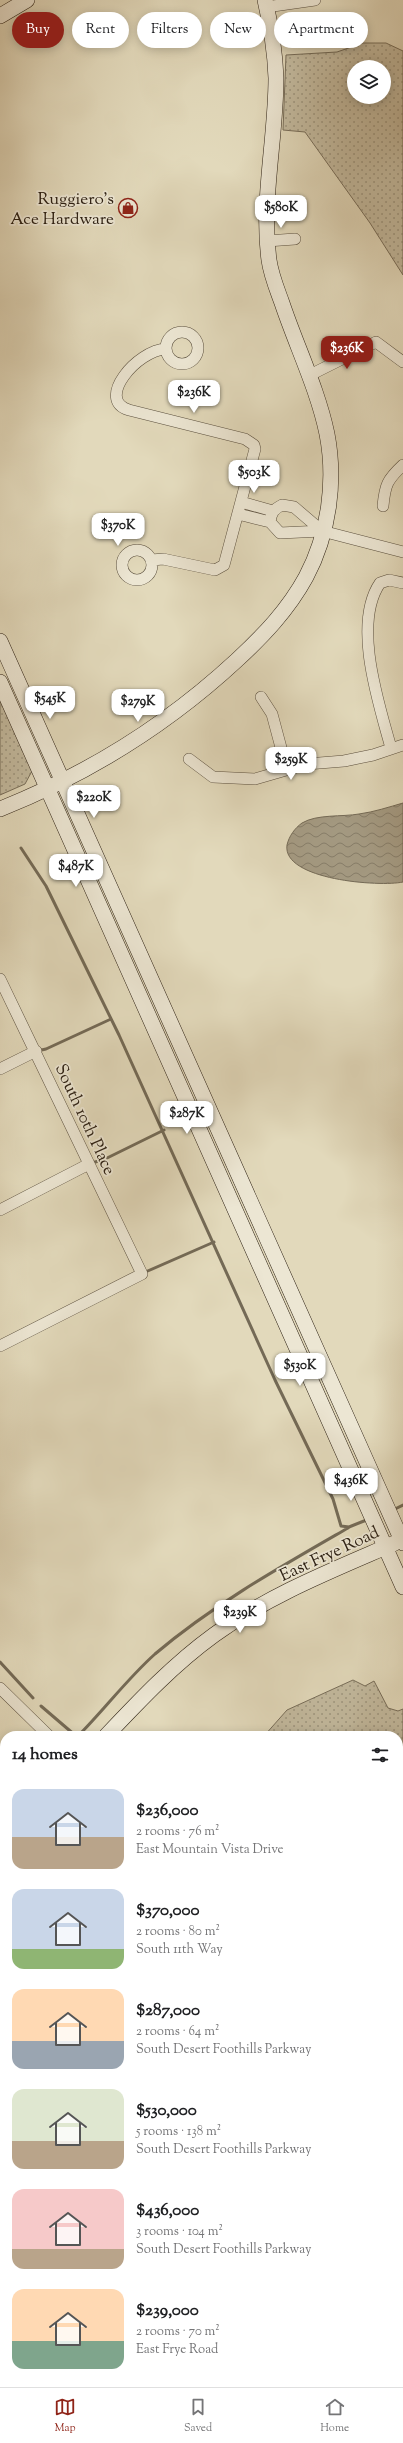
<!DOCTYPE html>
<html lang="en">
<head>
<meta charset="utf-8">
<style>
	:root { --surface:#fff; --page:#f6f6f6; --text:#202124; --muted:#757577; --line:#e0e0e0; --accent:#8f2418 }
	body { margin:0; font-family:"Sorts Mill Goudy",serif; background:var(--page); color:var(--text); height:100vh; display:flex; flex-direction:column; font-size:15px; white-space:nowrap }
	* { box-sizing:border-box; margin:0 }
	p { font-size:13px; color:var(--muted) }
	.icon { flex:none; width:22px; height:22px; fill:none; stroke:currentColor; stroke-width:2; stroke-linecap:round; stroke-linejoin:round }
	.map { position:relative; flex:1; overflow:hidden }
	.details { position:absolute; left:0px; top:1731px; width:403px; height:656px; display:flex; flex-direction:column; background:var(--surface); border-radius:16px 16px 0 0; box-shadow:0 2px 10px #0003 }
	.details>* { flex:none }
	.banner { position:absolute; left:12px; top:12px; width:379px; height:36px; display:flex; gap:8px }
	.tools { position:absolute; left:347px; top:60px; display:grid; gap:8px }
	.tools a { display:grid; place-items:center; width:44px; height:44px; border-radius:50%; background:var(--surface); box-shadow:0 2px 10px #0003; font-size:20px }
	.price { position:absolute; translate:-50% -34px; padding:0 9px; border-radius:8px; background:#fff; color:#222; font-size:13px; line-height:26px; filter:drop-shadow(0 1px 2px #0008) }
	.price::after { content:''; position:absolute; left:50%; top:24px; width:12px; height:9px; margin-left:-6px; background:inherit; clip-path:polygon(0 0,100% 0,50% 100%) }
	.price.selected { background:var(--accent); color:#fff }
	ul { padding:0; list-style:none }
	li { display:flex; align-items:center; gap:12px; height:100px; padding:0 12px }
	li span { display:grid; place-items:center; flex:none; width:112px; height:80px; border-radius:12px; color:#555 }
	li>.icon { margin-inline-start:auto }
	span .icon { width:48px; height:48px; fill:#fffc; stroke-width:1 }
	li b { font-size:17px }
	h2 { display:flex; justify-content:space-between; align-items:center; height:48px; padding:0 12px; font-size:17px }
	.chip { padding:0 14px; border-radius:18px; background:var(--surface); box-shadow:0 2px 10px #0003; font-size:14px; line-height:36px }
	.chip.selected { background:var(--accent); color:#fff }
	.dock { display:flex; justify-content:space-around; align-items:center; height:56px; border-top:1px solid var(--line); background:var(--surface); font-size:11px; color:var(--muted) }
	.dock a { display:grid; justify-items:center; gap:2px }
	.dock .selected { color:var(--accent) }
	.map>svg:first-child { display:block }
</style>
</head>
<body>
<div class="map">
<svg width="403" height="2387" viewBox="0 0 403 2387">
	<defs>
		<pattern id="grass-dots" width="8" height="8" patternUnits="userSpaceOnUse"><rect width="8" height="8" fill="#c3ba9f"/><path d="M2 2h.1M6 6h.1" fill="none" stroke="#9f9780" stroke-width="1.8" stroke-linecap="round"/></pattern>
		<pattern id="water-waves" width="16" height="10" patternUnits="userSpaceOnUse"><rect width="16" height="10" fill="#a49a82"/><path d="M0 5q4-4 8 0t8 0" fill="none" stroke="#867d69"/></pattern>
	</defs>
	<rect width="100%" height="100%" fill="#e2d9bb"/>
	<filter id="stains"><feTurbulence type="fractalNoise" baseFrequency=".005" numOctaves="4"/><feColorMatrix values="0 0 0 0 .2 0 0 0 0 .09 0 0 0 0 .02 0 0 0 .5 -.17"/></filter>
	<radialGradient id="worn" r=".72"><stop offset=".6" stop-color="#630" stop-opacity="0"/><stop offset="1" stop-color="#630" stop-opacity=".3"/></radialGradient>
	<path fill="url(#grass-dots)" stroke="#786e5a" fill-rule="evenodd" d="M 363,43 L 386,43 L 403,51 L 403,275 L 370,223 L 305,132 L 283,130 L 286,55 L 337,52 ZM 354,67 L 384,67 L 384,97 L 354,97 Z
		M 0,697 L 32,771 L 25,784 L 0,795 Z
		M 353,1680 L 365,1686 L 374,1681 L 388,1708 L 398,1711 L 403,1709 L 403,1929 L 398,1932 L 398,1736 L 264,1736 L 287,1710 Z"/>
	<path fill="url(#water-waves)" stroke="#746a56" d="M 403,803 L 403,882 C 380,887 282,880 287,845 C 289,836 295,828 302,823 C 317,814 342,817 359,814 C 374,812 389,807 403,803 Z"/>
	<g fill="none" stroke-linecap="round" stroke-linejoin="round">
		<path stroke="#746a56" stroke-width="3" d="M 21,848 L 46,886 L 119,1035 L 275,1380 L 333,1499 L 341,1526 L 349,1527 L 369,1519
			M 37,1051 L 46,1049 L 111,1019
			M 91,1163 L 103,1160 L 164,1130
			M 143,1273 L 214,1242
			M 393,1510 L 403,1505
			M 0,1662 L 33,1698
			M 41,1706 L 76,1736
			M 78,1736 C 104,1710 127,1679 155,1654 C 214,1604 282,1566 348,1528
			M 0,1817 L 5,1812"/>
		<defs>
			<path id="street" d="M 266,7 L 315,0
				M 267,241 L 295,239
				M166 348a16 16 0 1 1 32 0a16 16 0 1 1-32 0Z
				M 308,376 L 376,342 L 403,362
				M 241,502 L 273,511
				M 383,506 C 385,485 387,480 403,465
				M 238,514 L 270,522
				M 322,531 L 294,507 L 282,505 C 274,509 271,513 270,522 L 280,533 L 322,531 L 403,552
				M122 565a15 15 0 1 1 30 0a15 15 0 1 1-30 0Z
				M 152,560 L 163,559 L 215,570 L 224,565 L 255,449 L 254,445 L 245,439 L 129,410 C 95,400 137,350 166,349
				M 261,697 L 272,714 L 287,770
				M 391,748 C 379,704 352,624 380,583 L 389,580 L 403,583
				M 189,759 L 213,777 L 255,779 L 307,764 L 344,761 L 373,755 L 403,745
				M 0,979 L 142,1274 L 0,1346
				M 0,1069 L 36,1051
				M 0,1210 L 89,1164
				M 0,1688 L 49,1736
				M 0,1959 L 5,1955
				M 398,2057 L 403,2055
				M 398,2075 L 403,2091
				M 398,2159 L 403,2149
				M 0,2338 L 5,2340
				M 398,2378 L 403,2371
				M 109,2382 L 119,2387
				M 233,2387 L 237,2382"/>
			<path id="secondary" d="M 0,16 L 27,0
				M 0,641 L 403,1543
				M 0,682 L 403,1587
				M 0,809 C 88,774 167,725 237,660 C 263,636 288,610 306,577 C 329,534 336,481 327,434 C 318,390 296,345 282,303 C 277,289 271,275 269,260 C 261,200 276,139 276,78 C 275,51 271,26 265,0
				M 106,1736 C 140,1700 174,1664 214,1635 C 269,1595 333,1570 395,1543
				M 0,1842 L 5,1838"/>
		</defs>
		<use href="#street" stroke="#5a4f3e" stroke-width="12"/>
		<use href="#secondary" stroke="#2d2114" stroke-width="16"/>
		<use href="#street" stroke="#ece6d3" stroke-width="11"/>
		<use href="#secondary" stroke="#ece6d3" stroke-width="15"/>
	</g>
	<defs>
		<symbol id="shop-ring" viewBox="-11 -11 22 22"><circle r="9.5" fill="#ece6d3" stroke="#8f2418" stroke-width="1.5"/><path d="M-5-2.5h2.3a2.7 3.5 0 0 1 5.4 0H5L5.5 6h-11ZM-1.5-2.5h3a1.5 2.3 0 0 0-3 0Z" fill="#8f2418"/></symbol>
	</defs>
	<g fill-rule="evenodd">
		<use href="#shop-ring" x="117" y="197" width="22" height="22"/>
	</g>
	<g text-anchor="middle" stroke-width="3.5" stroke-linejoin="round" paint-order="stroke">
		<g font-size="17" fill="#2d2114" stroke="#ece6d3" text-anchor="end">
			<text x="114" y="204">Ruggiero's<tspan x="114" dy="20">Ace Hardware</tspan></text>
		</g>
		<g font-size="17" fill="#2d2114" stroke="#ece6d3">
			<text transform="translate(86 1119) rotate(65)" y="6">South 10th Place</text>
			<text transform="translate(329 1553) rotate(-25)" y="6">East Frye Road</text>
		</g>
	</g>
	<rect width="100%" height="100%" filter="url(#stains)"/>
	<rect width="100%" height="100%" fill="url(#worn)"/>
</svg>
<div class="tools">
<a><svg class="icon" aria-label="layers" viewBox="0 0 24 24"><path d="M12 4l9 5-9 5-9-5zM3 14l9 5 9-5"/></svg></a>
</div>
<b class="price" style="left:281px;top:229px">$580K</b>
<b class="price selected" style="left:347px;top:370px">$236K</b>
<b class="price" style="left:194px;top:414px">$236K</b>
<b class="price" style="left:254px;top:494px">$503K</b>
<b class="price" style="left:118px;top:547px">$370K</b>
<b class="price" style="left:50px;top:720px">$545K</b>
<b class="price" style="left:138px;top:723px">$279K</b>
<b class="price" style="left:291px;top:781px">$259K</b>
<b class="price" style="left:94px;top:819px">$220K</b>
<b class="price" style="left:76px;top:888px">$487K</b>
<b class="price" style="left:187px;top:1135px">$287K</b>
<b class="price" style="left:300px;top:1387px">$530K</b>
<b class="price" style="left:351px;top:1502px">$436K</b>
<b class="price" style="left:240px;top:1634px">$239K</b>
<div class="banner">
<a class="chip selected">Buy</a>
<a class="chip">Rent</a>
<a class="chip">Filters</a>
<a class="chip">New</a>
<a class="chip">Apartment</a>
</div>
<section class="details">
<h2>14 homes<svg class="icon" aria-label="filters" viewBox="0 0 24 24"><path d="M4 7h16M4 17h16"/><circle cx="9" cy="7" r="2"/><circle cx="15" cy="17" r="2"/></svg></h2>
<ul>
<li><span style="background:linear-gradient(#c9d6e8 60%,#b9a48a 0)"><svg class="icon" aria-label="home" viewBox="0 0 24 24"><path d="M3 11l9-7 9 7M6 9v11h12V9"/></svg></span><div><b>$236,000</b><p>2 rooms · 76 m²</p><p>East Mountain Vista Drive</p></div></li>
<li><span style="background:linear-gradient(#c9d6e8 75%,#8fb573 0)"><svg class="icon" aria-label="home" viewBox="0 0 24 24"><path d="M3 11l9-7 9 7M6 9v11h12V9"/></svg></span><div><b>$370,000</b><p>2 rooms · 80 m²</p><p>South 11th Way</p></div></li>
<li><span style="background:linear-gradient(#ffd9b3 65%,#9aa5b1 0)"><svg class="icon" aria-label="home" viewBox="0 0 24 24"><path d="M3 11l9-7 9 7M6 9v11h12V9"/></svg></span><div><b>$287,000</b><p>2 rooms · 64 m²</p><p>South Desert Foothills Parkway</p></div></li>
<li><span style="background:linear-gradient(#dfe7d0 65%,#b9a48a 0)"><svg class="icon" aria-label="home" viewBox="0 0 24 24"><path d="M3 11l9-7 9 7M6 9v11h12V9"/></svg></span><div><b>$530,000</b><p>5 rooms · 138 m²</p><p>South Desert Foothills Parkway</p></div></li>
<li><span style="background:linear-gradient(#f6c9c9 75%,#b9a48a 0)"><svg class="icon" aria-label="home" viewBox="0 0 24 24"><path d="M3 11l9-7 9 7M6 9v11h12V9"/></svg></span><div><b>$436,000</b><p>3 rooms · 104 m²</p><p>South Desert Foothills Parkway</p></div></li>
<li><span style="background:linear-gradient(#ffd9b3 65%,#7fa58c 0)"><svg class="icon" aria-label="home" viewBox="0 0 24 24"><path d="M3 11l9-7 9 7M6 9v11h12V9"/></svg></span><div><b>$239,000</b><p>2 rooms · 70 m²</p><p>East Frye Road</p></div></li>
</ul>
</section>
</div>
<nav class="dock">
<a class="selected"><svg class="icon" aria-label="map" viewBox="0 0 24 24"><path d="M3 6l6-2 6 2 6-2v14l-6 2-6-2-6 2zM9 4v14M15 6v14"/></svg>Map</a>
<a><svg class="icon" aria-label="saved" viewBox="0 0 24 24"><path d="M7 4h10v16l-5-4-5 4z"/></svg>Saved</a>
<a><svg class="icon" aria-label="home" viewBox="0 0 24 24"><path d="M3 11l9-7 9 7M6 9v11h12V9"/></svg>Home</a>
</nav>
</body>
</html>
